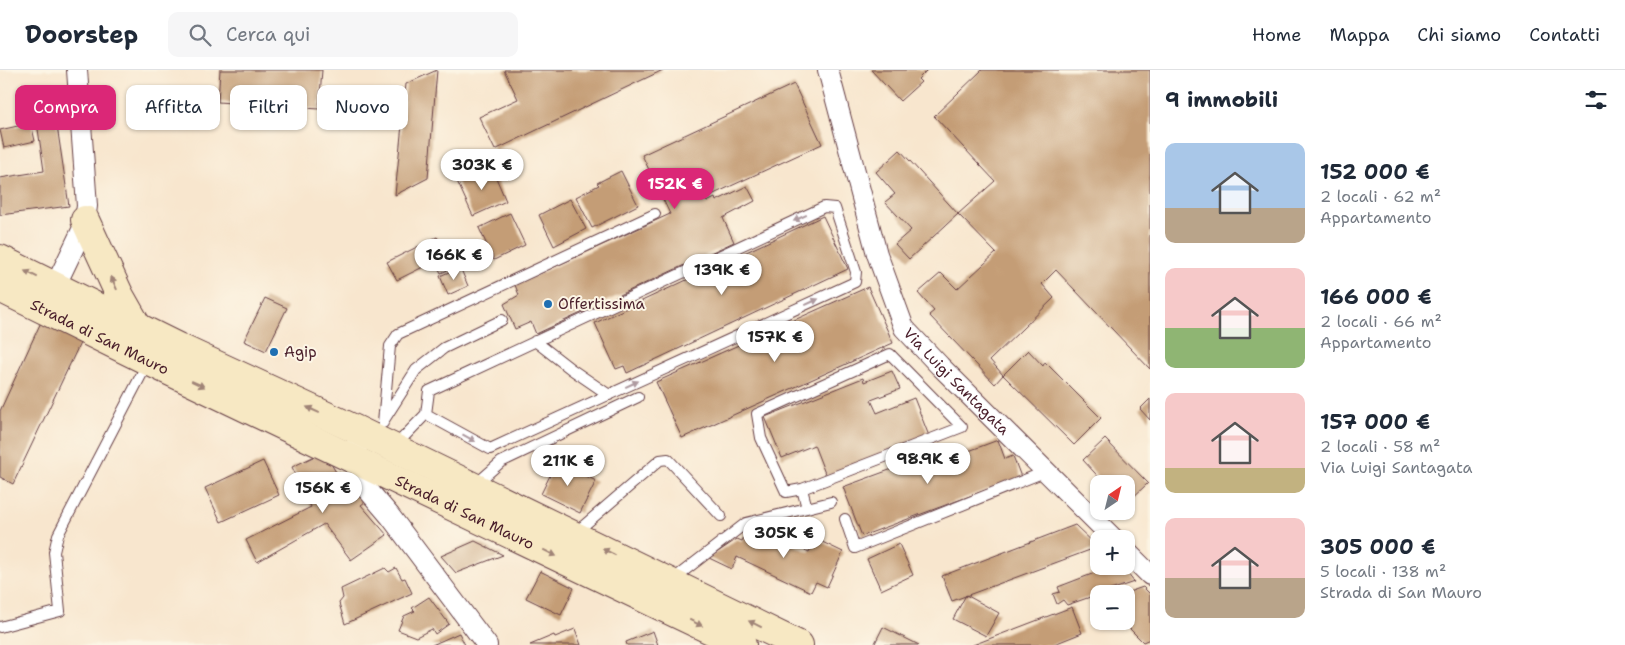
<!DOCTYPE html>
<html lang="it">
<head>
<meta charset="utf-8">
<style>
	:root { --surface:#fff; --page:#f6f6f7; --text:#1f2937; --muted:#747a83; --line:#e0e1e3; --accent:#db2777 }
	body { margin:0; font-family:"Shantell Sans",sans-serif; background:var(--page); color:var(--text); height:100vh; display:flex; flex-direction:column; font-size:19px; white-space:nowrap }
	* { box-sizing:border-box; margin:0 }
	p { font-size:16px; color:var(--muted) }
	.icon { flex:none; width:28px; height:28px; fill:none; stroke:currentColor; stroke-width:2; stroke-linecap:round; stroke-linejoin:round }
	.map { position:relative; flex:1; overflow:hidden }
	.sheet { display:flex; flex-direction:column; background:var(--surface); width:475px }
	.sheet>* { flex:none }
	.top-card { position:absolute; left:15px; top:15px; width:475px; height:45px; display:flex; gap:10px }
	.needle { width:32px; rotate:35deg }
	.fabs { position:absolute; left:1090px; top:405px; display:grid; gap:10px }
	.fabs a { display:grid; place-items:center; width:45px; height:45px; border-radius:10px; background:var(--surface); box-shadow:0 1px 4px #0004; font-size:25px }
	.price { position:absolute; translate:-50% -42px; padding:0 11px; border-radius:18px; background:#fff; color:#222; font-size:16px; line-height:32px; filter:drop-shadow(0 1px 2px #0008) }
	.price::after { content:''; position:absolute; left:50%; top:30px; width:15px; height:11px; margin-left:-8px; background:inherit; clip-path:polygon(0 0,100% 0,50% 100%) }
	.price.current { background:var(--accent); color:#fff }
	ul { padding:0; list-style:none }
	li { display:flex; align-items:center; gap:15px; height:125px; padding:0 15px }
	li span { display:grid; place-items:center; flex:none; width:140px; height:100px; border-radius:10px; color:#555 }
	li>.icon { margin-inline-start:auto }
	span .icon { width:60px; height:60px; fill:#fffc; stroke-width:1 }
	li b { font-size:21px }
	h2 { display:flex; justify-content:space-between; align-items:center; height:60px; padding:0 15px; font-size:21px }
	.chip { padding:0 18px; border-radius:10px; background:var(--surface); box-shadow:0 1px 4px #0004; font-size:18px; line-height:45px }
	.chip.current { background:var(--accent); color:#fff }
	header { display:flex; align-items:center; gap:30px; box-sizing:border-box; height:70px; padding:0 25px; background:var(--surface); border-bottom:1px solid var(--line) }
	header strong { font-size:24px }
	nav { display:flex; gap:28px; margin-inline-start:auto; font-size:18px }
	.search { width:350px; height:45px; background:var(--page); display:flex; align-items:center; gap:12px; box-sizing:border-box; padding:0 18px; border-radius:10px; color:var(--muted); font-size:19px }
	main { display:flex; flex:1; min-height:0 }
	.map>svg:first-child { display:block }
</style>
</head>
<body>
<header>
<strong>Doorstep</strong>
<div class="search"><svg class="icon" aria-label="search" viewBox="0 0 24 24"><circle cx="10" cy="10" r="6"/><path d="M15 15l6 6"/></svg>Cerca qui</div>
<nav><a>Home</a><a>Mappa</a><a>Chi siamo</a><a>Contatti</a></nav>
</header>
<main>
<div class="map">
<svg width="1150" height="575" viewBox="0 0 1150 575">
	<rect width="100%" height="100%" fill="#fcf5e5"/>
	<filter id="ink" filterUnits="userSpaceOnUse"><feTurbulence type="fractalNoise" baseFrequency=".02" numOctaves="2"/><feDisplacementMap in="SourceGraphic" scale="10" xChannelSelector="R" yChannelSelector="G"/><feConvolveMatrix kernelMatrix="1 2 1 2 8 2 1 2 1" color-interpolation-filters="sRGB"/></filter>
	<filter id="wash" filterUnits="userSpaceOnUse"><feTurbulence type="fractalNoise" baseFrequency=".0096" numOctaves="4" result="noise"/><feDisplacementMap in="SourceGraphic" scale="20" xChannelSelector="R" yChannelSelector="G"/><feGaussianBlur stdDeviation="1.12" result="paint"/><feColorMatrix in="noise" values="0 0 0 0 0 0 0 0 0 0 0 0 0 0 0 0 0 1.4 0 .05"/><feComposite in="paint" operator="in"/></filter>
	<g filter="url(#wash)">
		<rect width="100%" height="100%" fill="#f8e6ce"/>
		<g id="blocks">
			<path fill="#c49d76" d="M 220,0 L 322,0 L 319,39 L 218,32 Z
				M 437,0 L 428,108 L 395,125 L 406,14 Z
				M 504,0 L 663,0 L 495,80 L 479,47 L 518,29 Z
				M 871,0 L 927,0 L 918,9 L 921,12 L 900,31 Z
				M 982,0 L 1150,0 L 1150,299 L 1056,200 L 1042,214 L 1054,228 L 990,290 L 1003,305 L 1028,280 L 1043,296 L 1045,292 L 1101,348 L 1074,375 L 1003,305 L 995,314 L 929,245 L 934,241 L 918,223 L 941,203 L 957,219 L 996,183 L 958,144 L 909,189 L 895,174 L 911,160 L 885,132 L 895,124 L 876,102 L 900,80 L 958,144 L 995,111 L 934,46 Z
				M 794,14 L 822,74 L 705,128 L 707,132 L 715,128 L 716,131 L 747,116 L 755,131 L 723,148 L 734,172 L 536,264 L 531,252 L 515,259 L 504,234 L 519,225 L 515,215 L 670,144 L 642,85 Z
				M 56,49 L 69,136 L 0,145 L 0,108 L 44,101 L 37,52 Z
				M 31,53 L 35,71 L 4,78 L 0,60 Z
				M 491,96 L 506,131 L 473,146 L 457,111 Z
				M 621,101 L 638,135 L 592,158 L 576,127 L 599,115 L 597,113 Z
				M 570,129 L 586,159 L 554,176 L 539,145 Z
				M 510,143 L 525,175 L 494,190 L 479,158 Z
				M 823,146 L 848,199 L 627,303 L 624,296 L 616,299 L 595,253 Z
				M 437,167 L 441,174 L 448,171 L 459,195 L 441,203 L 435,191 L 397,210 L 387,192 Z
				M 460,197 L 468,216 L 448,225 L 440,206 Z
				M 868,217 L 893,273 L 682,368 L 656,312 Z
				M 265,228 L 287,238 L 266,281 L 244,271 Z
				M 42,250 L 81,271 L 13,414 L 0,407 L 0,341 Z
				M 892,301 L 900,319 L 871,330 L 877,343 L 914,328 L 929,366 L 826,406 L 814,375 L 782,388 L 765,347 L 863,308 L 864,312 Z
				M 1150,329 L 1150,350 L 1140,339 Z
				M 1105,369 L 1148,413 L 1126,434 L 1126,414 L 1105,414 L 1083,390 Z
				M 998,370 L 1005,389 L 1013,386 L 1021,407 L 862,466 L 843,417 L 955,376 L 958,385 Z
				M 315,386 L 330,392 L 337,404 L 339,402 L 348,419 L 351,417 L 365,432 L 361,435 L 387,465 L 351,490 L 324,454 L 257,492 L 246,470 L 311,437 L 292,397 Z
				M 263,391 L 279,425 L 221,452 L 205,418 Z
				M 557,391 L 596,411 L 580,443 L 541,424 Z
				M 1075,455 L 1098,477 L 952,531 L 942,506 Z
				M 768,462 L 809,482 L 816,469 L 843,482 L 827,517 L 816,512 L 811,522 L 737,487 L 732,499 L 709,488 L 737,469 L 742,471 L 746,463 L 764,471 Z
				M 475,471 L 503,485 L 456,503 L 441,486 Z
				M 899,474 L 913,505 L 881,520 L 867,489 Z
				M 1113,496 L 1122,496 L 1134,512 L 1067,535 L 1063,530 L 1057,534 L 1053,524 L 1060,522 L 1058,517 Z
				M 385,498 L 389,502 L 396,498 L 402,509 L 405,508 L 412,523 L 345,554 L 339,533 L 343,528 L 341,519 Z
				M 540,501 L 574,518 L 561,545 L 526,528 Z
				M 1143,517 L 1150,524 L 1150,569 L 1143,572 L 1122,551 L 1126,551 L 1126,523 Z
				M 966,525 L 999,543 L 986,566 L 953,549 Z
				M 429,527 L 449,554 L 435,564 L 432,559 L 416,567 L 398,560 L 404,546 L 415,541 L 412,538 Z
				M 1072,537 L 1082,563 L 1052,575 L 973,575 Z
				M 883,557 L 919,575 L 874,575 Z
				M 575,559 L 581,575 L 530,575 L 554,565 L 555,567 Z
				M 653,561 L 658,575 L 627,575 L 626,572 Z
				M 459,563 L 465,575 L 432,575 Z"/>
		</g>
	</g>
	<g filter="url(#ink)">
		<use href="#blocks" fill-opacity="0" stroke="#643d43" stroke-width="1"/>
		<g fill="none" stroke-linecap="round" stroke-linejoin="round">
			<defs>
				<path id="service" d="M 535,271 L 571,299 L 609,325
					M 384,350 L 416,300 L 444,278 L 502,250
					M 383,353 L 390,276 L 398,264 L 655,144
					M 394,377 L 426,344 L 429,321 L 824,137 L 835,138 L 856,202 L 855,212 L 490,379 L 426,344
					M 476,414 L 501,392 L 638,327
					M 802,419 L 786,422 L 761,368 L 757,344 L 890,284 L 962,357 L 802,419 L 807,438
					M 845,449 L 855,478 L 1047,401
					M 574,464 L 660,390 L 668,389 L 721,446
					M 671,511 L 746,453 L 831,432
					M 0,557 L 60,541 L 54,482 L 58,465 L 148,292"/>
				<g id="minor">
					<path id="s1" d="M 828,0 L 877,184 L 904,258 L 940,296 L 1114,469"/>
					<path d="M 50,227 L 84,156 L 87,136 L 77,0"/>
					<path d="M 357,360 L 357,390 L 367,419 L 390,446 L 487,575"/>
					<path d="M 1126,481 L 1150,505"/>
				</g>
				<g id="secondary">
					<path d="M 85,150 L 120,226 L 137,256"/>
					<path d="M 0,189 L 178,277 L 357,360 L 799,575"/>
					<path id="s2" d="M 0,218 L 148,291 L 742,575"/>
				</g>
			</defs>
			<use href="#service" stroke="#643d43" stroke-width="12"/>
			<use href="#minor" stroke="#643d43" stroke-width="22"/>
			<use href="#secondary" stroke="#643d43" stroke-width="30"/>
			<use href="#service" stroke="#fff" stroke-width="10"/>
			<use href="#minor" stroke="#fff" stroke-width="20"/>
			<use href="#secondary" stroke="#f7e8c3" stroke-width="28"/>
		</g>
		<defs><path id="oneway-solid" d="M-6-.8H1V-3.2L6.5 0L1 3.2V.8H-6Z" transform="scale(1.25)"/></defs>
		<g fill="#ae9aa0">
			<use href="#oneway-solid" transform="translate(800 148) rotate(155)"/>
			<use href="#oneway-solid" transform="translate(812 232) rotate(-25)"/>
			<use href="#oneway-solid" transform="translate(632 314) rotate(-25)"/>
			<use href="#oneway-solid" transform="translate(469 368) rotate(29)"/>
		</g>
		<g fill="#a08477">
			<use href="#oneway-solid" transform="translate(31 204) rotate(-154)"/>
			<use href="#oneway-solid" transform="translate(114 213) rotate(-114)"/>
			<use href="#oneway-solid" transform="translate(198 314) rotate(25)"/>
			<use href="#oneway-solid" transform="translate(313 340) rotate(-155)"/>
			<use href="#oneway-solid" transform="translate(609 482) rotate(-154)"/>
			<use href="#oneway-solid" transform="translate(550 483) rotate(26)"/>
			<use href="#oneway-solid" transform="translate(696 553) rotate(26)"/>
			<use href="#oneway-solid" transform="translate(755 554) rotate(-154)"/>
		</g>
	</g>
	<g fill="#1f6fb2" stroke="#fcf5e5" stroke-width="2">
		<circle cx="548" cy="234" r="5"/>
		<circle cx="274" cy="282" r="5"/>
	</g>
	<g text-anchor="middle" stroke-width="4" stroke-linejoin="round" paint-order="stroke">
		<g font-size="15" fill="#4a1f2b" stroke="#fcf5e5" text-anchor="start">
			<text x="558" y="239">Offertissima</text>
			<text x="284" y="287">Agip</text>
		</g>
		<g font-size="15" fill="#4a1f2b" stroke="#fcf5e5">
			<text dy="5" stroke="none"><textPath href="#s2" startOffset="111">Strada di San Mauro</textPath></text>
			<text dy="5" stroke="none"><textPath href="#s1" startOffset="344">Via Luigi Santagata</textPath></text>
			<text dy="5" stroke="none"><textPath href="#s2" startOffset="516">Strada di San Mauro</textPath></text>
		</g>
	</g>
</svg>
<div class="fabs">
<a><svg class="needle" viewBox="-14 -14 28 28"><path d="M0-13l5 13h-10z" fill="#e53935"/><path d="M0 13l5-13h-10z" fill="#747a83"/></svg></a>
<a>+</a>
<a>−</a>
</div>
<b class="price" style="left:482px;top:121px">303K €</b>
<b class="price current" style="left:675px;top:140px">152K €</b>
<b class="price" style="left:454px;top:211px">166K €</b>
<b class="price" style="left:722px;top:226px">139K €</b>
<b class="price" style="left:775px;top:293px">157K €</b>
<b class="price" style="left:928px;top:415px">98.9K €</b>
<b class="price" style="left:568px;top:417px">211K €</b>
<b class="price" style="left:323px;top:444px">156K €</b>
<b class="price" style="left:784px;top:489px">305K €</b>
<div class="top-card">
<a class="chip current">Compra</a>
<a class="chip">Affitta</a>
<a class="chip">Filtri</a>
<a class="chip">Nuovo</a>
</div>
</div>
<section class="sheet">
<h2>9 immobili<svg class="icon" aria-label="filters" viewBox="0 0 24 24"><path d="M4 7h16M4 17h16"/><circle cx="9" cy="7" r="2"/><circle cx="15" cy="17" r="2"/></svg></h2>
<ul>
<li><span style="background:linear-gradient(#a9c7e8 65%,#b9a48a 0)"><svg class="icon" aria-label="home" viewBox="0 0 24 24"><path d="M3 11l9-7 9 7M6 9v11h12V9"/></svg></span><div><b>152 000 €</b><p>2 locali · 62 m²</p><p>Appartamento</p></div></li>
<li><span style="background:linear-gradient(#f6c9c9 60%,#8fb573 0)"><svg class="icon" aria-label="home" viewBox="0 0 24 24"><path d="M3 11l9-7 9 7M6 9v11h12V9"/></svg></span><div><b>166 000 €</b><p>2 locali · 66 m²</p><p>Appartamento</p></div></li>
<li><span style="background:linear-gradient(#f6c9c9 75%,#c2b280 0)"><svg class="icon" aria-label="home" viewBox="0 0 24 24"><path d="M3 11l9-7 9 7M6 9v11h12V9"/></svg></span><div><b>157 000 €</b><p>2 locali · 58 m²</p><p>Via Luigi Santagata</p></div></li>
<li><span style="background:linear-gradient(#f6c9c9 60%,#b9a48a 0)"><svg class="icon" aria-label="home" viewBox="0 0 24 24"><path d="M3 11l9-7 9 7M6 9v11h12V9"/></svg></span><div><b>305 000 €</b><p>5 locali · 138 m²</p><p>Strada di San Mauro</p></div></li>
</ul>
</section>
</main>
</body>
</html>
